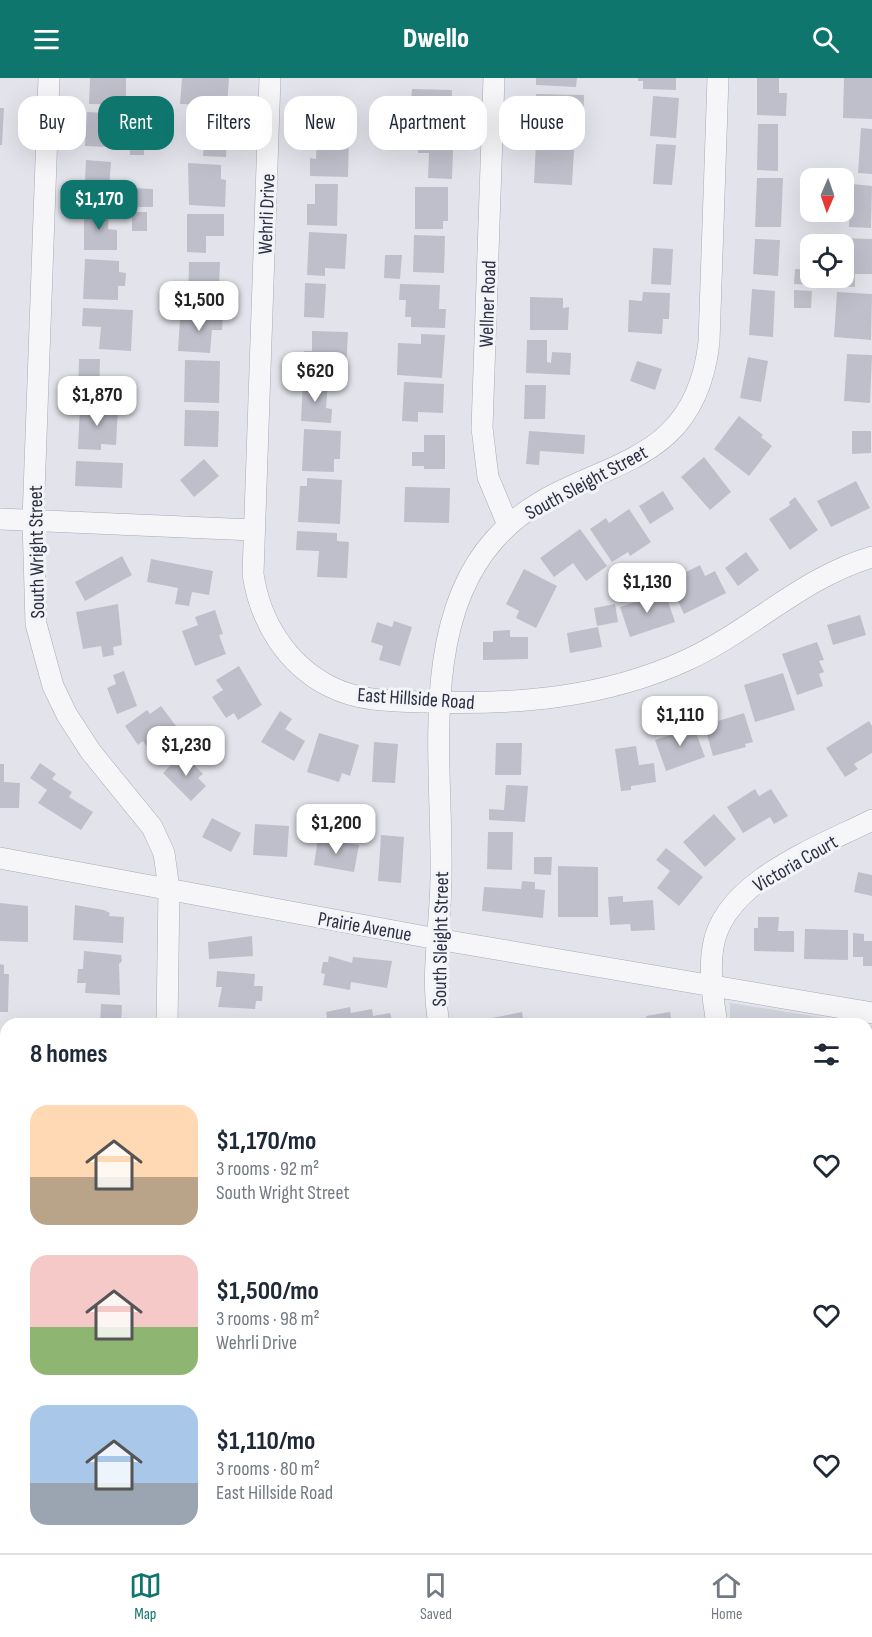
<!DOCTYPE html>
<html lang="en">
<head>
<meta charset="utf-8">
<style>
	:root { --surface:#fff; --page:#f6f6f7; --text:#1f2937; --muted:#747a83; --line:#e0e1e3; --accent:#0f766e }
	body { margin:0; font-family:"Sofia Sans Condensed",sans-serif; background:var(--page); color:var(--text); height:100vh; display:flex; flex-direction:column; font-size:22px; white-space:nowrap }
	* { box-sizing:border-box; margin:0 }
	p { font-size:20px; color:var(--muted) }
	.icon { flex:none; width:33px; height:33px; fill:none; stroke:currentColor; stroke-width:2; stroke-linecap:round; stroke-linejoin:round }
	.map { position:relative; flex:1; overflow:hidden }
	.sheet { position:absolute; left:0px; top:940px; width:873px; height:536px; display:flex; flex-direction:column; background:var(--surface); border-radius:18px 18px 0 0; box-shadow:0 6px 24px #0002 }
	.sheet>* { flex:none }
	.hud { position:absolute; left:18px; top:18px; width:837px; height:54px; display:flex; gap:12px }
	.needle { width:39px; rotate:182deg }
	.controls { position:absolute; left:800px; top:90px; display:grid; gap:12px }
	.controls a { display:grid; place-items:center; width:54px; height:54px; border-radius:12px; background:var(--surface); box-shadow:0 6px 24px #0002; font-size:30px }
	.price { position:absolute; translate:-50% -51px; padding:0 14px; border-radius:12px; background:#fff; color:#222; font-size:20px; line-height:39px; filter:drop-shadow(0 2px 3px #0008) }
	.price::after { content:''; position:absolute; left:50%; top:36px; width:18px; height:14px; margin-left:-9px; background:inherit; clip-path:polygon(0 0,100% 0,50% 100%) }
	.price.on { background:var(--accent); color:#fff }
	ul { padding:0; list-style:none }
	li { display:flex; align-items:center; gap:18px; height:150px; padding:0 30px }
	li span { display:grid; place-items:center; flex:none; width:168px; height:120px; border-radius:18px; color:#555 }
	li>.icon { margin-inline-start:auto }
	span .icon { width:72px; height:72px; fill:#fffc; stroke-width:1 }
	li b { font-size:26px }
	h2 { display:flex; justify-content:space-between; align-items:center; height:72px; padding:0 30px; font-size:26px }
	.tag { padding:0 21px; border-radius:18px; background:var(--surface); box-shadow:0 6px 24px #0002; font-size:21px; line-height:54px }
	.tag.on { background:var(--accent); color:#fff }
	header { display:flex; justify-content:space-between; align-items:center; height:78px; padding:0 30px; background:var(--accent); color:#fff; font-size:27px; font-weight:800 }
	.tabs { display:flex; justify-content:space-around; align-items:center; height:84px; border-top:2px solid var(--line); background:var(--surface); font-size:16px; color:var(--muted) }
	.tabs a { display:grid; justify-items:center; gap:3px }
	.tabs .on { color:var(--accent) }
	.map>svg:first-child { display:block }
</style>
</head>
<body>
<header><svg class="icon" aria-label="menu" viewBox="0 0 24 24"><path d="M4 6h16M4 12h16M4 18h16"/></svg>Dwello<svg class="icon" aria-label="search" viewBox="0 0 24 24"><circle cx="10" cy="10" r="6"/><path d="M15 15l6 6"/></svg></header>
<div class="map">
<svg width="872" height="1475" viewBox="0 0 872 1475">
	<rect width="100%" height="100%" fill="#e3e4eb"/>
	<path fill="#d1d3dd" d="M 730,925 L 863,946 L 730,946 Z
		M 867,947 L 872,948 L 872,1475 L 832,1475 L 831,1470 L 867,1470 Z"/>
	<path fill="#c5d4c5" d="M 867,966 L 872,967 L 872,1103 L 867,1105 Z"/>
	<path fill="#bebfca" d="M 90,0 L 126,0 L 126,27 L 89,26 Z
		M 182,0 L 229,0 L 227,28 L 180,26 Z
		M 536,0 L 577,0 L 576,9 L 536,7 Z
		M 638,0 L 676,0 L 676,12 L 643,11 L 643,3 L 638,3 Z
		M 757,0 L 779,0 L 779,15 L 787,15 L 786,38 L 757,37 Z
		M 844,0 L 872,0 L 872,41 L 843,40 Z
		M 412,11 L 452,12 L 451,53 L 409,52 Z
		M 536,16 L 584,17 L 583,57 L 539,57 L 539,33 L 536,33 Z
		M 312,18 L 347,19 L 346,50 L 311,49 Z
		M 653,18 L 679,20 L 676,60 L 650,58 Z
		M 0,30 L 4,30 L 2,67 L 0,67 Z
		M 87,34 L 107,35 L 106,53 L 118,53 L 118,62 L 107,61 L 107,69 L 85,68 Z
		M 206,41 L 228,43 L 226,79 L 203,78 Z
		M 758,46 L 778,46 L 778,93 L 757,92 Z
		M 861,50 L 872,51 L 872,96 L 858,95 Z
		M 317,56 L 349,57 L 348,99 L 310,98 L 310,80 L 316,81 Z
		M 130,58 L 144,58 L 144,77 L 130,77 Z
		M 419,62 L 448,63 L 448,72 L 453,72 L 452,101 L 428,100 L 429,75 L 418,75 Z
		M 536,63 L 569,64 L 569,72 L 574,72 L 572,107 L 534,105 Z
		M 656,66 L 676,67 L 672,107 L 653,106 Z
		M 86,82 L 111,84 L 108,125 L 84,123 Z
		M 188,85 L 221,87 L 221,101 L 226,102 L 225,129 L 189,127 Z
		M 757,100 L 783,100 L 781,149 L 755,149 Z
		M 315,106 L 338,106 L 337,148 L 307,147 L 307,126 L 315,126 Z
		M 852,106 L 872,108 L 871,150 L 849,149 L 850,128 L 843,128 L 843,114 L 852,114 Z
		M 415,109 L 448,109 L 448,143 L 443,143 L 443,151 L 415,151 Z
		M 134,110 L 153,111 L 153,129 L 134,129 Z
		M 84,131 L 109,132 L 108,151 L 117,152 L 117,172 L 84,172 Z
		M 132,134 L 147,134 L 147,153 L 132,153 Z
		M 187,136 L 224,136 L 224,158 L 206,158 L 206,175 L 187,174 Z
		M 309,154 L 347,156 L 345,191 L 325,190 L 325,198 L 307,197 Z
		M 414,157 L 445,158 L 444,195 L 413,194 Z
		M 843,160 L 872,161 L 872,196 L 855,196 L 855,209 L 827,208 L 827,200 L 843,200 Z
		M 755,161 L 780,162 L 778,198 L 753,196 Z
		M 653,170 L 673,171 L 671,207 L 651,206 Z
		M 385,177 L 402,177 L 400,201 L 384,200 Z
		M 85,181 L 119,183 L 119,194 L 126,195 L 125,208 L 118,208 L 118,222 L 83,221 Z
		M 189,184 L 220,184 L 219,210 L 222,210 L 222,225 L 188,224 Z
		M 795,191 L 810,192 L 811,207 L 794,206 Z
		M 305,205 L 326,206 L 324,240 L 304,239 Z
		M 400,206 L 440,207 L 439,231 L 446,231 L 445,250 L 411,249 L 411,239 L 405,239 L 406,222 L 399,222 Z
		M 752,211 L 775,213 L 773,259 L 749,257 Z
		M 794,212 L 812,213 L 811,230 L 794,230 Z
		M 643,214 L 670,215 L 669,241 L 663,241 L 662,256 L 628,254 L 629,222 L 642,223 Z
		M 837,214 L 872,216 L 871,262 L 834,259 Z
		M 530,219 L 563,220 L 563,230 L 569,229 L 568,252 L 530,252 Z
		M 83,230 L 133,232 L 131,273 L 99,271 L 101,249 L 82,248 Z
		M 191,234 L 223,235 L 222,252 L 212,252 L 210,275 L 178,273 L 180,241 L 190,242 Z
		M 312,253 L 348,254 L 346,292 L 333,291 L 333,296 L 303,295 L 304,273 L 312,273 Z
		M 421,256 L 445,257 L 442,300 L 397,297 L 398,265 L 421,266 Z
		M 527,262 L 547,262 L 547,284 L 551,285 L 552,274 L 571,275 L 570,297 L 526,295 Z
		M 847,276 L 872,277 L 870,325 L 844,323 Z
		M 748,279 L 768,283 L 761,324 L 740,320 Z
		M 79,281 L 100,281 L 99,316 L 78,315 Z
		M 185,282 L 220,283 L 219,325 L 184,324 Z
		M 637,283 L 662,291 L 655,312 L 630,303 Z
		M 303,303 L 328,304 L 326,330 L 332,331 L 331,345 L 301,343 Z
		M 404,304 L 444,306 L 443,335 L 418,334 L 418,344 L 402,343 Z
		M 525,307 L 546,307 L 545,341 L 524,341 Z
		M 80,327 L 118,329 L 116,367 L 101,366 L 101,372 L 78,371 Z
		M 185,332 L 219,333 L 218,369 L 184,368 Z
		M 739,338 L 763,357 L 761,359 L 772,368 L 749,398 L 714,371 Z
		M 304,351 L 341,353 L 340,381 L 334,381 L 334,394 L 302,393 Z
		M 529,353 L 585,357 L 584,376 L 540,373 L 539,387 L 526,386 Z
		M 852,353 L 871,353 L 871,375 L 852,376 Z
		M 424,357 L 445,357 L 445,391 L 424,391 L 424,388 L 412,388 L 412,374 L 424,374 Z
		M 704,379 L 731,414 L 710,432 L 681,399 Z
		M 204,381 L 219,398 L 194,419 L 180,402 Z
		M 76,383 L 123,385 L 122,410 L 75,408 Z
		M 307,400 L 342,402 L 340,446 L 298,444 L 300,408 L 307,408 Z
		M 856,403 L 870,430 L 831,449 L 817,423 Z
		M 405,409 L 450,410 L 449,445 L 404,444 Z
		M 663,413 L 674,431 L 650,446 L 639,428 Z
		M 795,419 L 818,452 L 790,472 L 769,441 L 790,427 L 789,424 Z
		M 629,431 L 651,464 L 630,478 L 628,474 L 612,484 L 590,451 L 606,440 L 609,445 Z
		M 580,451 L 607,488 L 586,503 L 573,485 L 554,499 L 540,480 Z
		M 297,453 L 337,455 L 337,463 L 349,464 L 347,500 L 317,499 L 319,473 L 296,472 Z
		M 746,474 L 759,492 L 738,508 L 725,490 Z
		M 122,478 L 132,497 L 85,523 L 75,504 Z
		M 151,481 L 213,493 L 209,517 L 192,514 L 189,528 L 175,526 L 178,510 L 147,504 Z
		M 700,487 L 705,498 L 715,493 L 726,515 L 684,536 L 668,503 Z
		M 524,491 L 557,508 L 536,550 L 516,540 L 519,533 L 506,526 Z
		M 665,514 L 675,544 L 630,559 L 620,529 Z
		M 118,526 L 122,567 L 113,569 L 114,577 L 103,579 L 101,568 L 83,571 L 76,534 Z
		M 615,526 L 618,544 L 597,548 L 594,530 Z
		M 215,532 L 223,556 L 219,557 L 226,576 L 195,588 L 182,553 L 198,547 L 195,539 Z
		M 860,537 L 866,557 L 833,567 L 827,547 Z
		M 394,543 L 412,549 L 400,588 L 379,582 L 383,568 L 371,564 L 377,544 L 392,549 Z
		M 598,549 L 602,569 L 570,575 L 567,555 Z
		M 510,552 L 510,559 L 528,559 L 528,581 L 483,582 L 483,564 L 493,564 L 493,553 Z
		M 817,564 L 824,582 L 819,583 L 824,594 L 819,596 L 823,608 L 797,617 L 782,576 Z
		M 239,588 L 262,627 L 238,642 L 234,635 L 226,640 L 212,619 L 223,612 L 216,602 Z
		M 124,593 L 137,628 L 117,636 L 107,610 L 116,606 L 113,597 Z
		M 783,595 L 795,632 L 755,644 L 744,607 Z
		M 161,628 L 185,660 L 155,681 L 143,663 L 138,667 L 125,648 L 147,632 L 150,636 Z
		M 714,628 L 718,643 L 744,635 L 753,664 L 745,666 L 746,669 L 713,678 L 700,632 Z
		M 280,633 L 292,641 L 285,651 L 305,663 L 294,683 L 261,664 Z
		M 869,643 L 872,648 L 872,675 L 854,686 L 858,691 L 845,699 L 826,670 Z
		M 692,644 L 705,679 L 666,693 L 655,662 L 670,657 L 669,653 Z
		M 319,655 L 359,667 L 350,698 L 342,695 L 339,704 L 307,694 Z
		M 374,664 L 398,666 L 395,705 L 372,704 Z
		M 496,665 L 522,665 L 521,697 L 495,697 Z
		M 636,668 L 639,687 L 654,685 L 656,704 L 631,708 L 631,712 L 621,713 L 615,671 Z
		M 183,675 L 203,696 L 198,700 L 206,708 L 191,723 L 163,695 Z
		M 40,685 L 56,696 L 52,701 L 72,714 L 69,719 L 93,734 L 81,752 L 38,725 L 47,712 L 30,700 Z
		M 0,686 L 4,686 L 4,704 L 20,705 L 19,730 L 0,730 Z
		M 506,707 L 528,708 L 525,744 L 489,742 L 489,731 L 504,732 Z
		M 755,711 L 759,718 L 771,711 L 788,738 L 774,746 L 770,739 L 743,755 L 727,729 Z
		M 714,736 L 736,761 L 705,789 L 683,764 Z
		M 212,740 L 241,755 L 231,774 L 202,759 Z
		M 255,746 L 289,748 L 287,779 L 253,777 Z
		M 488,754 L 513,754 L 512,792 L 487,791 Z
		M 381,757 L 404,759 L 401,805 L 378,803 Z
		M 318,760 L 359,767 L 354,794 L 314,787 Z
		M 666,770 L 703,799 L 679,828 L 657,810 L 670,793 L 656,782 Z
		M 534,779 L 552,779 L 551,797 L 534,796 Z
		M 558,788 L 598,789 L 598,839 L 558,839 Z
		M 858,794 L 872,797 L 872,818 L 854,814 Z
		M 522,803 L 535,804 L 535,811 L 545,812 L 543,840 L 482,833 L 484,809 L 521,811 Z
		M 623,818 L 623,824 L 653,822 L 655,852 L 631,853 L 630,846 L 610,847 L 608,819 Z
		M 0,825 L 28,828 L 28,864 L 0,863 Z
		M 75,827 L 104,832 L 110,835 L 109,838 L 124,839 L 123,865 L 73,862 Z
		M 758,839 L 779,839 L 778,853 L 794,853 L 794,874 L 754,873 L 754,850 L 758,850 Z
		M 805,851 L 848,852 L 848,882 L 804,881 Z
		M 853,855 L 864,856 L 864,863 L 872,863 L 872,888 L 863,888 L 863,879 L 853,879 Z
		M 252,858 L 253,878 L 209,881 L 208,864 Z
		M 84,873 L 121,877 L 122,883 L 119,886 L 120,917 L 85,915 L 86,905 L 77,905 L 78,891 L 83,891 Z
		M 329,878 L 352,885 L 353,879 L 392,883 L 387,910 L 351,904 L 350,912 L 323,907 L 325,896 L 321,895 L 323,884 L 328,884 Z
		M 0,886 L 4,887 L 4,896 L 9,896 L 8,934 L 0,934 Z
		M 217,893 L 255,896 L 254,908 L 263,908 L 262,923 L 256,923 L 255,931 L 218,929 L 222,909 L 216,909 Z
		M 101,926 L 122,927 L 121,946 L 100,946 Z
		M 350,929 L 351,935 L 372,931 L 373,938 L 390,935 L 393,946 L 328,946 L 326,934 Z
		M 522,934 L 524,946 L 494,946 L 492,940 Z
		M 670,934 L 672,946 L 631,946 L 647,942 L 646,938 Z
		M 6,993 L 6,1026 L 0,1027 L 0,994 Z
		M 6,1073 L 6,1105 L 0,1106 L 0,1075 Z
		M 6,1153 L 6,1182 L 0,1183 L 0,1154 Z
		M 6,1191 L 6,1209 L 0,1211 L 0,1192 Z
		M 6,1227 L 6,1257 L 2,1258 L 0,1228 Z
		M 869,1401 L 872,1401 L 872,1475 L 868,1475 L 867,1468 Z
		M 40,1470 L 83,1470 L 84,1475 L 41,1475 Z
		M 314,1470 L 365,1470 L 366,1475 L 315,1475 Z
		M 453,1470 L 493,1470 L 494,1475 L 434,1475 Z
		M 719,1470 L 771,1470 L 772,1475 L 720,1475 Z"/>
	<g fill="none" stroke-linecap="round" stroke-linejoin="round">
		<defs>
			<path id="minor" d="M 49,0 L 33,442 L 36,546 L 53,608 L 67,637 L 91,674 L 152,749 L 164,775 L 169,811 L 167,946
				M 270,0 L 253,496 C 260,543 286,586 329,608 C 360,624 393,623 426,624 C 517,627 604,620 687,582 C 752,552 803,499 872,479
				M 494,0 L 482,350 L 488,399 L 508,447
				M 0,441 L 253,452
				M 0,780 L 437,861 L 872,935
				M 439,946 C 430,896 441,848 441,797 C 443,691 418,546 495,461 C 570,376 693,408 709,264 L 718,0
				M 717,946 C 713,923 709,892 713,869 C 723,803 819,769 872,742
				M 0,1407 L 6,1405
				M 264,1470 L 264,1475
				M 538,1470 L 539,1475
				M 818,1470 L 819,1475"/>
		</defs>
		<use href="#minor" stroke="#a8aab5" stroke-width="22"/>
		<use href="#minor" stroke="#f6f6f9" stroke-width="21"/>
	</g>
	<g text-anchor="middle" stroke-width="6" stroke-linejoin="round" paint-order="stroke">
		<g font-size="20" fill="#2c2e42" stroke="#f3f4f8">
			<text transform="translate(266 136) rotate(-88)" y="7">Wehrli Drive</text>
			<text transform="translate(487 226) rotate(-88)" y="7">Wellner Road</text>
			<text transform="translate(586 404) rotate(-28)" y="7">South Sleight Street</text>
			<text transform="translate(36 474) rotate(-91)" y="7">South Wright Street</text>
			<text transform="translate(416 620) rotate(4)" y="7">East Hillside Road</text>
			<text transform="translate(795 785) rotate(-30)" y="7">Victoria Court</text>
			<text transform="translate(365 848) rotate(10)" y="7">Prairie Avenue</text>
			<text transform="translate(440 861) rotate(-89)" y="7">South Sleight Street</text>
		</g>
	</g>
</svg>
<div class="controls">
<a><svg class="needle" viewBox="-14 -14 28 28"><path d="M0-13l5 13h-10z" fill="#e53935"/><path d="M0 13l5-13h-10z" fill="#747a83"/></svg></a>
<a><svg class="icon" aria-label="locate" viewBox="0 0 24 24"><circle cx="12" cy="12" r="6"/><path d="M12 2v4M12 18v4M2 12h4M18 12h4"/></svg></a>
</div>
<b class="price on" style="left:99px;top:153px">$1,170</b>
<b class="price" style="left:199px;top:254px">$1,500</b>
<b class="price" style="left:315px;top:325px">$620</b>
<b class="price" style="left:97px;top:349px">$1,870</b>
<b class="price" style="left:647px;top:536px">$1,130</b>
<b class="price" style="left:680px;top:669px">$1,110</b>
<b class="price" style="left:186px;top:699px">$1,230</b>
<b class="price" style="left:336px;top:777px">$1,200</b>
<div class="hud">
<a class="tag">Buy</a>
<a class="tag on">Rent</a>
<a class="tag">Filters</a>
<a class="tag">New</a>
<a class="tag">Apartment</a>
<a class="tag">House</a>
</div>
<section class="sheet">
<h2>8 homes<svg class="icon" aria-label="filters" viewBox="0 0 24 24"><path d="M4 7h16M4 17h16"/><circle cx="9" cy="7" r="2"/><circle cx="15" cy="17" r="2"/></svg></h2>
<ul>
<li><span style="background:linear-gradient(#ffd9b3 60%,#b9a48a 0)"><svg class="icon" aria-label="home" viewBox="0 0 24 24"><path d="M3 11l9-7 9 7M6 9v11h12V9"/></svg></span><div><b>$1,170/mo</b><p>3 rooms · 92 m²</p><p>South Wright Street</p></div><svg class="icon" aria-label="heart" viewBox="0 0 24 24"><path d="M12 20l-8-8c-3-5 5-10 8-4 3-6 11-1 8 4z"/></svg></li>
<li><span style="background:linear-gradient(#f6c9c9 60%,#8fb573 0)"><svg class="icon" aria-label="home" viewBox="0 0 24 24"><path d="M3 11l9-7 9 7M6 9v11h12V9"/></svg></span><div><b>$1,500/mo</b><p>3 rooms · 98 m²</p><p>Wehrli Drive</p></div><svg class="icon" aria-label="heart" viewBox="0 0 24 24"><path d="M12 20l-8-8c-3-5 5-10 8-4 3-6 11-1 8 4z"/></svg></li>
<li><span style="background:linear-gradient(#a9c7e8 65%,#9aa5b1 0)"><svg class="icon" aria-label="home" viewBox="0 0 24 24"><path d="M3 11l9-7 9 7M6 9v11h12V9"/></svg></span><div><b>$1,110/mo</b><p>3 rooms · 80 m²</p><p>East Hillside Road</p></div><svg class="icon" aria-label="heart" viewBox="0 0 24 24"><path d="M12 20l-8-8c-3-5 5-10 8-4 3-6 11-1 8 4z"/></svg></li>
</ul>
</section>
</div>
<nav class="tabs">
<a class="on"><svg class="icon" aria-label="map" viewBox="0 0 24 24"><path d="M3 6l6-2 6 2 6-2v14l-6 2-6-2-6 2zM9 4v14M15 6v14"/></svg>Map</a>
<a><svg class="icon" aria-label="saved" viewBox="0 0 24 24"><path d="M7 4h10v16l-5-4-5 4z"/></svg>Saved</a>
<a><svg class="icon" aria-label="home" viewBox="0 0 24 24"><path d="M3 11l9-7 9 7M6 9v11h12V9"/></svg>Home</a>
</nav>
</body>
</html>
